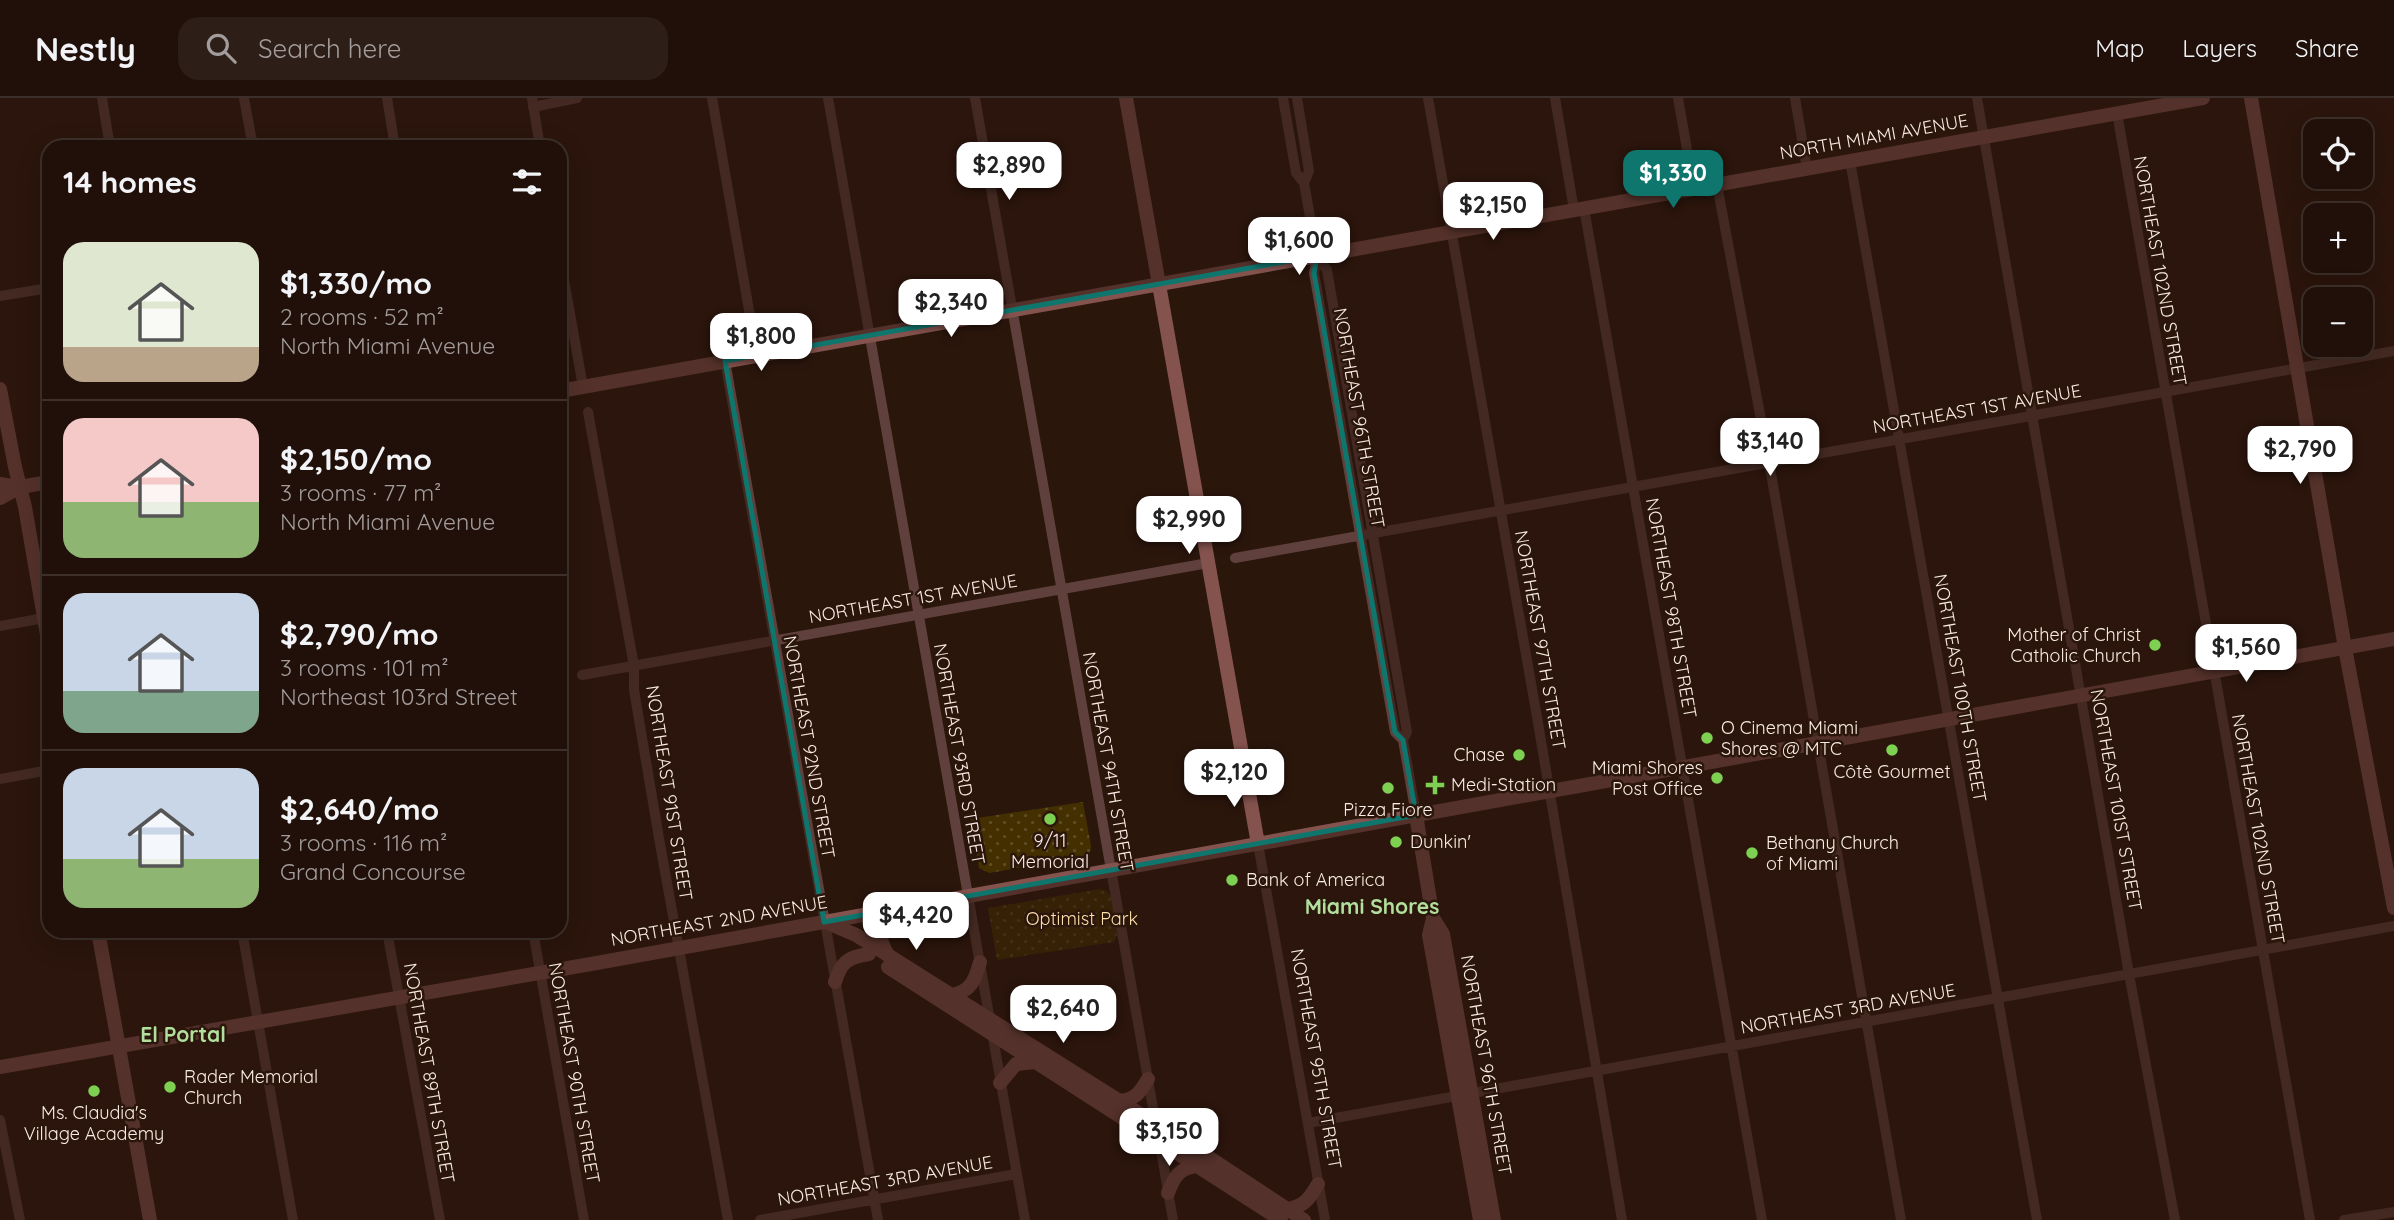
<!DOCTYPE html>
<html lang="en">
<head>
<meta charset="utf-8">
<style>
	:root { --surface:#201009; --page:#2d1e17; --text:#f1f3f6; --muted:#a29d9c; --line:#3d302a; --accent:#0f766e }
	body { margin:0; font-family:Quicksand,sans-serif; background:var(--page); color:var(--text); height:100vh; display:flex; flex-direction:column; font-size:26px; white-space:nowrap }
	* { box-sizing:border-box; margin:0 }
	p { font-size:23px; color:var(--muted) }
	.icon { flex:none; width:38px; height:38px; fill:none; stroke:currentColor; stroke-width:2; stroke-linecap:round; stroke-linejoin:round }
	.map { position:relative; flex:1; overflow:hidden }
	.panel { position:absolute; left:42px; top:42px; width:525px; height:798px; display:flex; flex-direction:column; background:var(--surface); border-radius:21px; box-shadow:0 7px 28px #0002,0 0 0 2px var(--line) }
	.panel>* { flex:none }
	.fabs { position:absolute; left:2303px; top:21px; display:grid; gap:14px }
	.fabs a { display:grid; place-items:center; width:70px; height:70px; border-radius:14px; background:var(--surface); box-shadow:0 7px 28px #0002,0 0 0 2px var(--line); font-size:35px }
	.price { position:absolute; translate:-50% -60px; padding:0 16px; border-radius:14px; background:#fff; color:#222; font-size:23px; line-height:46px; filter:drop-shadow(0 2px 4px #0008) }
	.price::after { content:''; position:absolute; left:50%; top:42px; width:21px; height:16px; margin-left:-10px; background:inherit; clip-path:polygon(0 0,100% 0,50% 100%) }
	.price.active { background:var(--accent); color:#fff }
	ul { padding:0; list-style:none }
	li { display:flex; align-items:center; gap:21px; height:175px; padding:0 21px }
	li+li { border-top:2px solid var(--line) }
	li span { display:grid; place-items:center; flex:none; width:196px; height:140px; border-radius:21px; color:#555 }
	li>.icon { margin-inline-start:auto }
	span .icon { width:84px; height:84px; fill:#fffc; stroke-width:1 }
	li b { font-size:30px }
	h2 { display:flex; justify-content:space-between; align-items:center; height:84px; padding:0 21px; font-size:30px }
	header { display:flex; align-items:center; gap:42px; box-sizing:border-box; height:98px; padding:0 35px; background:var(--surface); border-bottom:2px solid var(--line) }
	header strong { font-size:33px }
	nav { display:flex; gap:38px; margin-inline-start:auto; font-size:24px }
	.search { width:490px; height:63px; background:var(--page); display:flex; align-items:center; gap:18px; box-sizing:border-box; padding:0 24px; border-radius:21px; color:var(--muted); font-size:26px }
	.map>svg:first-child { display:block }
</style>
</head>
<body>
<header>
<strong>Nestly</strong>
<div class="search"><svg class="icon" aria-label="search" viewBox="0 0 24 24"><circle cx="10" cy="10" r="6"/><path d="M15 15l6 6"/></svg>Search here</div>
<nav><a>Map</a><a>Layers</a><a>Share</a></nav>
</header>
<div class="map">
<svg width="2394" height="1122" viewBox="0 0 2394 1122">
	<defs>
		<pattern id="park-dots" width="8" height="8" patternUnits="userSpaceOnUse" patternTransform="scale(1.75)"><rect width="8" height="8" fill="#442f01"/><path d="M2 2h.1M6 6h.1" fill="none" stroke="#604d26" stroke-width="1.8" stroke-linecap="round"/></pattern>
	</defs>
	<rect width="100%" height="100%" fill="#2b160c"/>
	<path fill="url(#park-dots)" d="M 1083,704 L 1091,748 L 1090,754 L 1086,758 L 989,775 L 979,770 L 971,721 Z
		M 1100,791 L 1107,793 L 1111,799 L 1117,837 L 1114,844 L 997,862 L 988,810 Z"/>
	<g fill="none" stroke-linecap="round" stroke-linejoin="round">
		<path stroke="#5f403d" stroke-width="10" d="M 102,0 L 110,49
			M 244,0 L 253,49
			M 387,0 L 395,49
			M 532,0 L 540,49
			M 712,0 L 757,258
			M 828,0 L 1025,1122
			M 975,0 L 1156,1027
			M 1283,0 L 1296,75 L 1304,85 L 1317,158 L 1314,175 L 1395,634 L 1403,642
			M 1297,0 L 1309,73 L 1304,85
			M 1428,0 L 1537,619 L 1622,1122
			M 1555,0 L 1574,112
			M 1678,0 L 1694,91
			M 1795,0 L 1807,71
			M 1977,0 L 2129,876 L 2175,1122
			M 533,9 L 577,0
			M 2117,15 L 2310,1122
			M 1850,63 L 2037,1122
			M 1717,87 L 1769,364 L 1901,1122
			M 1584,110 L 1762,1122
			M 1317,158 L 1327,172 L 1407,634 L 1403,642 L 1416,717
			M 560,159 L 583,289
			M 0,198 L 49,190
			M 725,263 L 878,1122
			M 588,314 L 634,568 L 634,592 L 660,746 L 728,1122
			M 1235,460 L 2394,253
			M 0,528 L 44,520
			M 582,577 L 1208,465
			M 0,681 L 49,672
			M 1258,746 L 1325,1122
			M 242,833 L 293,1122
			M 387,833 L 440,1122
			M 533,833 L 584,1122
			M 0,1022 L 20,1122
			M 1308,1025 L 2394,828
			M 1159,1041 L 1173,1122
			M 760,1122 L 1016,1076
			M 2344,1122 L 2394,1114"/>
		<path stroke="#85534e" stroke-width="14" d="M 1126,0 L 1258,746
			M 2251,0 L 2345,550 L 2394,810
			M 0,291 L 15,369 L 25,409 L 49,548
			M 560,293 L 2203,0
			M 0,386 L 20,389 L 49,384
			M 0,400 L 20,389
			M 1416,717 L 1433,820 L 1443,836 L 1494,1122
			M 1433,820 L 1429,837 L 1480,1122
			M 826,824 L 856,837 L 1202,1055 L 1304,1122
			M 98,833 L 150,1122
			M 888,857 C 877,840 879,827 893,811
			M 888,869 L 1281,1122
			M 835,884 C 841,864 848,859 869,856
			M 951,897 C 971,894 975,882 980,864
			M 0,969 L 591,866 L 2394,541
			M 1000,985 L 1016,966 L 1035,964
			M 1117,1003 C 1134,1003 1140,995 1148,981
			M 1168,1095 C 1174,1079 1179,1070 1197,1068
			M 1287,1111 C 1304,1109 1310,1100 1318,1086"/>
	</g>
	<path d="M0 0H2394V1122H0ZM 1317,158 L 1314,175 L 1395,634 L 1403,642 L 1416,717 L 824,824 L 725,263 Z" fill="#2b160c" fill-opacity=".55" fill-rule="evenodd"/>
	<path fill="none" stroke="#0f766e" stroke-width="5" stroke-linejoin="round" d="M 1317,158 L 1314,175 L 1395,634 L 1403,642 L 1416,717 L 824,824 L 725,263 Z"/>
	<g fill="#7ed053" stroke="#2b160c" stroke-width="2.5">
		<circle cx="2155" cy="547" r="7"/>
		<circle cx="1707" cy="640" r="7"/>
		<circle cx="1892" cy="652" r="7"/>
		<circle cx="1519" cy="657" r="7"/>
		<circle cx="1717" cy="680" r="7"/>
		<path d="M1431.5 676.5h7v7h7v7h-7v7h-7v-7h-7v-7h7z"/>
		<circle cx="1388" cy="690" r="7"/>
		<circle cx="1050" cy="721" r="7"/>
		<circle cx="1396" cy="744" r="7"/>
		<circle cx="1752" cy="755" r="7"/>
		<circle cx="1232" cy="782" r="7"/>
		<circle cx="170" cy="989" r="7"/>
		<circle cx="94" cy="993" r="7"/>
	</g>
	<g text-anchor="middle" stroke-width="5" stroke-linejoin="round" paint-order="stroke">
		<g font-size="18" fill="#faebe4" stroke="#2b160c">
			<text transform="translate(1874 39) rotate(-10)" y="6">NORTH MIAMI AVENUE</text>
			<text transform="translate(2160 173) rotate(80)" y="6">NORTHEAST 102ND STREET</text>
			<text transform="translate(1977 311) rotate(-10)" y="6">NORTHEAST 1ST AVENUE</text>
			<text transform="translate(1359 320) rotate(80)" y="6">NORTHEAST 96TH STREET</text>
			<text transform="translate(913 501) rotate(-10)" y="6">NORTHEAST 1ST AVENUE</text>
			<text transform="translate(1671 510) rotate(80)" y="6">NORTHEAST 98TH STREET</text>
			<text transform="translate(1540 542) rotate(80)" y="6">NORTHEAST 97TH STREET</text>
			<text transform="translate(1960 590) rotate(80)" y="6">NORTHEAST 100TH STREET</text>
			<text transform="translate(809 649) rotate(80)" y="6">NORTHEAST 92ND STREET</text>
			<text transform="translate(959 656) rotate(80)" y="6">NORTHEAST 93RD STREET</text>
			<text transform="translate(1108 664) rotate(80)" y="6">NORTHEAST 94TH STREET</text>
			<text transform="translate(669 695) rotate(81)" y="6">NORTHEAST 91ST STREET</text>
			<text transform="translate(2116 702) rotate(80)" y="6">NORTHEAST 101ST STREET</text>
			<text transform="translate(2258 731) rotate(80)" y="6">NORTHEAST 102ND STREET</text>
			<text transform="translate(719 823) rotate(-10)" y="6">NORTHEAST 2ND AVENUE</text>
			<text transform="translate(1848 911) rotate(-10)" y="6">NORTHEAST 3RD AVENUE</text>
			<text transform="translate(1316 961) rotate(80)" y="6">NORTHEAST 95TH STREET</text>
			<text transform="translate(1486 967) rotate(80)" y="6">NORTHEAST 96TH STREET</text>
			<text transform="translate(429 975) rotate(80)" y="6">NORTHEAST 89TH STREET</text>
			<text transform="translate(574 975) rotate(80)" y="6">NORTHEAST 90TH STREET</text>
			<text transform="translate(885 1083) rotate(-10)" y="6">NORTHEAST 3RD AVENUE</text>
		</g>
		<g font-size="18" fill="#faebe4" stroke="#2b160c" text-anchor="start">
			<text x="2141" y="543" text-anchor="end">Mother of Christ<tspan x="2141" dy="21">Catholic Church</tspan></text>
			<text x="1721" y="636">O Cinema Miami<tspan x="1721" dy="21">Shores @ MTC</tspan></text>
			<text x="1505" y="663" text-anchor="end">Chase</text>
			<text x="1703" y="676" text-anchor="end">Miami Shores<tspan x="1703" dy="21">Post Office</tspan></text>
			<text x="1892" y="680" text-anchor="middle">Côtè Gourmet</text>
			<text x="1451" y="693">Medi-Station</text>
			<text x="1388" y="718" text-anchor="middle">Pizza Fiore</text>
			<text x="1050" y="749" text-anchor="middle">9/11<tspan x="1050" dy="21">Memorial</tspan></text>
			<text x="1410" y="750">Dunkin'</text>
			<text x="1766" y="751">Bethany Church<tspan x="1766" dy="21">of Miami</tspan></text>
			<text x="1246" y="788">Bank of America</text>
			<text x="184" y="985">Rader Memorial<tspan x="184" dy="21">Church</tspan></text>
			<text x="94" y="1021" text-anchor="middle">Ms. Claudia's<tspan x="94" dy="21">Village Academy</tspan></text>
		</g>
		<g font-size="18" fill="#fedfa9" stroke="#2b160c">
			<text x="1082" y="827">Optimist Park</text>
		</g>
		<g font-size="21" font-weight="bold" fill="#b2df9e" stroke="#2b160c">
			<text x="1372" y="816">Miami Shores</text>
			<text x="183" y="944">El Portal</text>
		</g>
	</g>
</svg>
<div class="fabs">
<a><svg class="icon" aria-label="locate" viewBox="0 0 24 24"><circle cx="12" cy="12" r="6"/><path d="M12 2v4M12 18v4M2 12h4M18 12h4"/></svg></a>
<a>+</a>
<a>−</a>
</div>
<b class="price" style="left:1009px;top:104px">$2,890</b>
<b class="price active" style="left:1673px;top:112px">$1,330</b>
<b class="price" style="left:1493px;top:144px">$2,150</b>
<b class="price" style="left:1299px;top:179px">$1,600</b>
<b class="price" style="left:951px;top:241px">$2,340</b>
<b class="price" style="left:761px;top:275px">$1,800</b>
<b class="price" style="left:1770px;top:380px">$3,140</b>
<b class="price" style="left:2300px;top:388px">$2,790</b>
<b class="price" style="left:1189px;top:458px">$2,990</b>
<b class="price" style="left:2246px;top:586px">$1,560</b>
<b class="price" style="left:1234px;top:711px">$2,120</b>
<b class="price" style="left:916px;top:854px">$4,420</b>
<b class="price" style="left:1063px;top:947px">$2,640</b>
<b class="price" style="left:1169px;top:1070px">$3,150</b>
<section class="panel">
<h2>14 homes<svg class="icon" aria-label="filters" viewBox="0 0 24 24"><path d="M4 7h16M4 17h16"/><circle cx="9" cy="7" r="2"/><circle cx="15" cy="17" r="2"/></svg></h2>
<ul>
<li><span style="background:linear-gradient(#dfe7d0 75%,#b9a48a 0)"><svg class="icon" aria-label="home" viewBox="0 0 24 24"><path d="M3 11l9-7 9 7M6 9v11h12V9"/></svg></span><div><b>$1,330/mo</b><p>2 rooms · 52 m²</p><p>North Miami Avenue</p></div></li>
<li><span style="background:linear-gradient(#f6c9c9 60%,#8fb573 0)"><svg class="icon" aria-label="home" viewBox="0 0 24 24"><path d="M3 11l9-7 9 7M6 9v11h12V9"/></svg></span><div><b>$2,150/mo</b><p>3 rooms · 77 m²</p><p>North Miami Avenue</p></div></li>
<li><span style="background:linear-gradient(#c9d6e8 70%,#7fa58c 0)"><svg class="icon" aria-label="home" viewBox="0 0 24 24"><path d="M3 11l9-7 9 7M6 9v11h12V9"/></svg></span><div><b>$2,790/mo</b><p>3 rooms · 101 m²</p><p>Northeast 103rd Street</p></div></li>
<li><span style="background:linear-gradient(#c9d6e8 65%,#8fb573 0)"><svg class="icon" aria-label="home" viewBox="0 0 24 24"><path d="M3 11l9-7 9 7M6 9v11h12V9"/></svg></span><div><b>$2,640/mo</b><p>3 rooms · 116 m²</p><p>Grand Concourse</p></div></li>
</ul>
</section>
</div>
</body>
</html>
